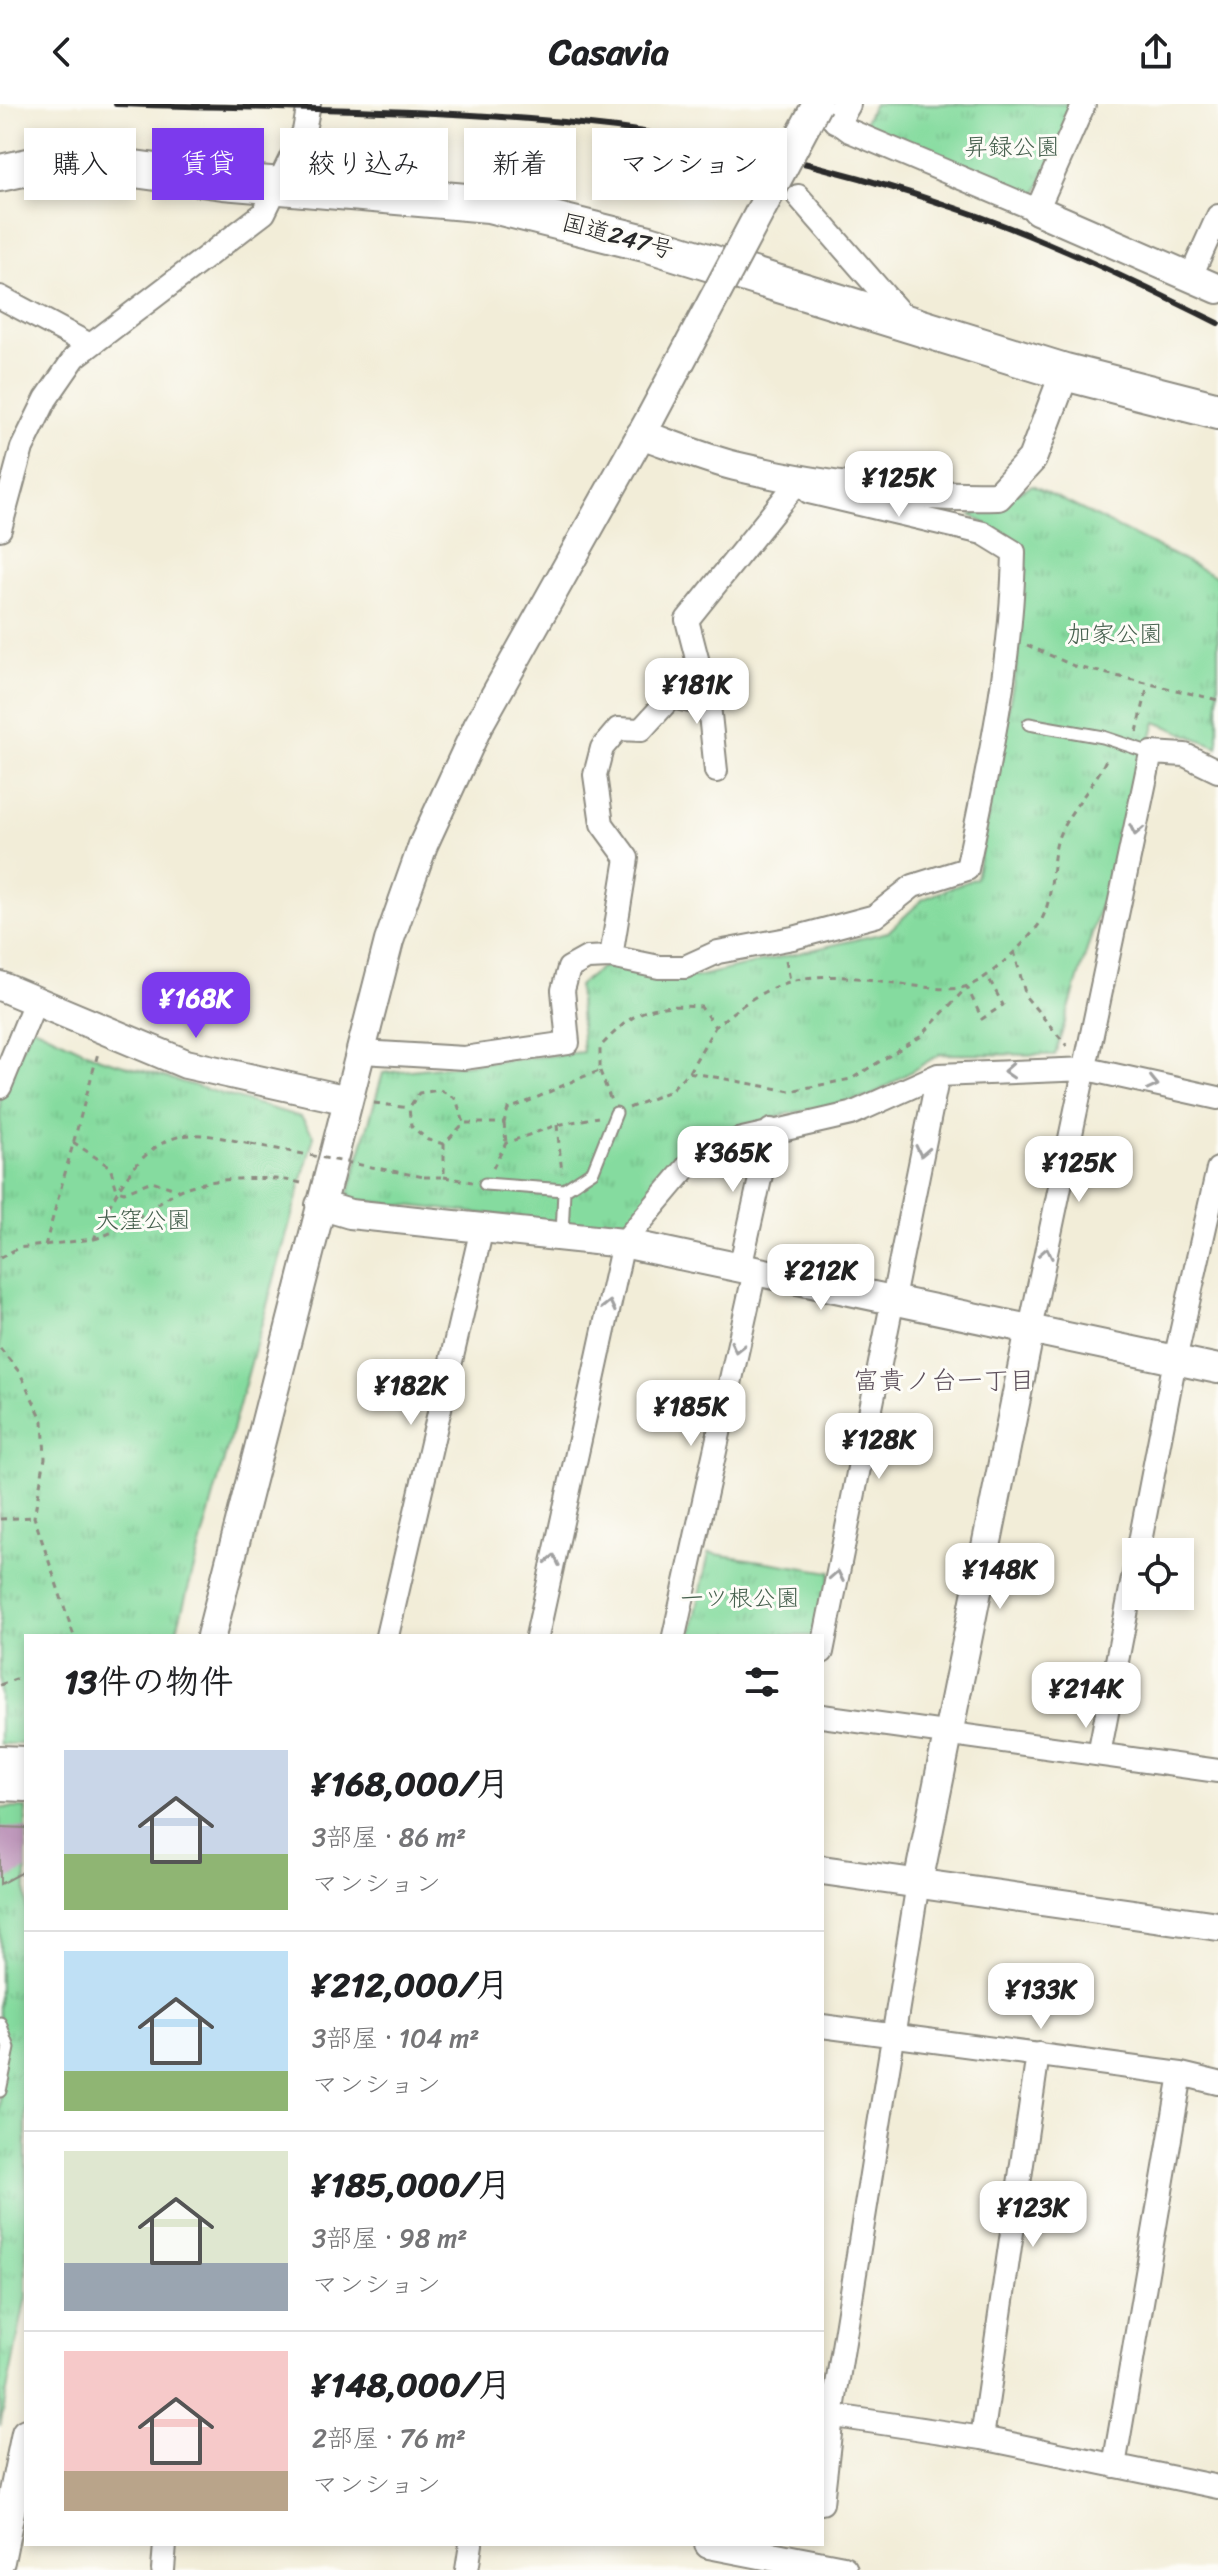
<!DOCTYPE html>
<html lang="ja">
<head>
<meta charset="utf-8">
<style>
	:root { --surface:#fff; --page:#f6f6f6; --text:#202124; --muted:#757577; --line:#e0e0e0; --accent:#7c3aed }
	body { margin:0; font-family:Sriracha,"Klee One",sans-serif; background:var(--page); color:var(--text); height:100vh; display:flex; flex-direction:column; font-size:30px; white-space:nowrap }
	* { box-sizing:border-box; margin:0 }
	p { font-size:26px; color:var(--muted) }
	.icon { flex:none; width:44px; height:44px; fill:none; stroke:currentColor; stroke-width:2; stroke-linecap:round; stroke-linejoin:round }
	.map { position:relative; flex:1; overflow:hidden }
	.side { position:absolute; left:24px; top:1530px; width:800px; height:912px; display:flex; flex-direction:column; background:var(--surface); border-radius:0px; box-shadow:0 4px 12px #0003 }
	.side>* { flex:none }
	.top-card { position:absolute; left:24px; top:24px; width:800px; height:72px; display:flex; gap:16px }
	.buttons { position:absolute; left:1122px; top:1434px; display:grid; gap:16px }
	.buttons a { display:grid; place-items:center; width:72px; height:72px; border-radius:0px; background:var(--surface); box-shadow:0 4px 12px #0003; font-size:40px }
	.price { position:absolute; translate:-50% -68px; padding:0 18px; border-radius:16px; background:#fff; color:#222; font-size:26px; line-height:52px; filter:drop-shadow(0 2px 4px #0008) }
	.price::after { content:''; position:absolute; left:50%; top:48px; width:24px; height:18px; margin-left:-12px; background:inherit; clip-path:polygon(0 0,100% 0,50% 100%) }
	.price.on { background:var(--accent); color:#fff }
	ul { padding:0; list-style:none }
	li { display:flex; align-items:center; gap:24px; height:200px; padding:0 40px }
	li+li { border-top:2px solid var(--line) }
	li span { display:grid; place-items:center; flex:none; width:224px; height:160px; border-radius:0px; color:#555 }
	li>.icon { margin-inline-start:auto }
	span .icon { width:96px; height:96px; fill:#fffc; stroke-width:1 }
	li b { font-size:34px }
	h2 { display:flex; justify-content:space-between; align-items:center; height:96px; padding:0 40px; font-size:34px }
	.pill { padding:0 28px; border-radius:0px; background:var(--surface); box-shadow:0 4px 12px #0003; font-size:28px; line-height:72px }
	.pill.on { background:var(--accent); color:#fff }
	header { display:flex; justify-content:space-between; align-items:center; height:104px; padding:0 40px; background:var(--surface); font-size:36px; font-weight:700 }
	.map>svg:first-child { display:block }
</style>
</head>
<body>
<header><svg class="icon" aria-label="back" viewBox="0 0 24 24"><path d="M15 5l-7 7 7 7"/></svg>Casavia<svg class="icon" aria-label="share" viewBox="0 0 24 24"><path d="M12 15V3M7 8l5-5 5 5M5 13v7h14v-7"/></svg></header>
<div class="map">
<svg width="1218" height="2466" viewBox="0 0 1218 2466">
	<defs>
		<pattern id="park-tufts" width="24" height="20" patternUnits="userSpaceOnUse" patternTransform="scale(2)"><rect width="24" height="20" fill="#85db9f"/><path d="M3 7l-1-3M5 7V3M7 7l1-3M15 17l-1-3M17 17v-4M19 17l1-3" fill="none" stroke="#73bc89"/></pattern>
	</defs>
	<rect width="100%" height="100%" fill="#fdfcf7"/>
	<filter id="ink" filterUnits="userSpaceOnUse"><feTurbulence type="fractalNoise" baseFrequency=".0125" numOctaves="2"/><feDisplacementMap in="SourceGraphic" scale="16" xChannelSelector="R" yChannelSelector="G"/><feConvolveMatrix kernelMatrix="1 2 1 2 8 2 1 2 1" color-interpolation-filters="sRGB"/></filter>
	<filter id="wash" filterUnits="userSpaceOnUse"><feTurbulence type="fractalNoise" baseFrequency=".006" numOctaves="4" result="noise"/><feDisplacementMap in="SourceGraphic" scale="32" xChannelSelector="R" yChannelSelector="G"/><feGaussianBlur stdDeviation="1.8" result="paint"/><feColorMatrix in="noise" values="0 0 0 0 0 0 0 0 0 0 0 0 0 0 0 0 0 1.4 0 .05"/><feComposite in="paint" operator="in"/></filter>
	<g filter="url(#wash)">
		<rect width="100%" height="100%" fill="#f2edd8"/>
		<path fill="url(#park-tufts)" stroke="#588365" stroke-width="2" d="M 874,0 L 1077,0 L 1033,97 L 862,23 Z
			M 1032,381 L 1218,473 L 1218,643 L 1156,618 L 1055,951 L 940,950 L 869,993 L 782,1011 L 720,1033 L 680,1057 L 625,1125 L 347,1095 L 383,969 L 583,948 L 578,882 L 602,863 L 696,873 L 888,828 L 923,795 L 976,774 L 1017,559 L 1022,442 L 971,411 Z
			M 31,922 L 100,954 L 301,1013 L 314,1032 L 175,1532 L 26,1532 L 26,1640 L 0,1640 L 0,994 Z
			M 709,1449 L 831,1468 L 818,1532 L 691,1532 Z
			M 0,1704 L 26,1704 L 26,2193 L 0,2322 Z"/>
		<g id="blocks">
			<path fill="#bf99bc" d="M 0,1723 L 26,1724 L 26,1766 L 0,1780 Z"/>
		</g>
	</g>
	<g filter="url(#ink)">
		<use href="#blocks" fill-opacity="0" stroke="#8e8c82" stroke-width="2"/>
		<g fill="none" stroke-linecap="round" stroke-linejoin="round">
			<defs>
				<path id="service" d="M 1029,620 L 1103,633 L 1151,649
					M 485,1080 L 564,1086
					M 562,1131 L 564,1086 L 593,1067 L 616,1009
					M 0,1919 L 9,1944 L 0,1987"/>
				<path id="minor" d="M 824,8 L 850,27 L 1037,106 L 1084,0
					M 798,92 L 907,217
					M 1191,172 L 1218,112
					M 0,193 L 90,241
					M 0,425 L 22,344 L 46,295 L 75,253 L 264,109 L 304,27 L 309,0
					M 709,601 L 716,667
					M 362,948 L 464,954 L 568,939 L 563,886 L 569,864 L 587,854 L 611,853 L 659,863 L 685,863 L 718,848 L 793,834 L 875,812 L 913,782 L 967,765 C 989,660 1012,556 1014,448 L 983,429 L 809,388 L 800,375 L 687,516 L 709,601 L 671,593 L 641,626 L 618,625 L 602,644 L 595,671 L 602,720 L 627,754 L 611,853
					M 0,983 L 35,898
					M 740,1164 L 771,1026
					M 1030,1225 L 1151,649 L 1185,651 L 1218,667
					M 1138,1448 L 1175,1256 L 1218,1065
					M 387,1532 L 482,1124
					M 537,1532 L 623,1139 L 687,1063 L 738,1036 L 851,1010 L 938,971 L 1087,965 L 1218,994
					M 674,1532 L 755,1167
					M 822,1548 L 938,971
					M 822,1612 L 1218,1667
					M 1099,1650 L 1136,1459
					M 822,1922 L 1181,1970 L 1218,1979
					M 822,2310 L 982,2334 L 1218,2383
					M 982,2334 L 1038,1950
					M 1114,2362 L 1181,1970
					M 822,2399 L 832,2312 L 918,1779
					M 163,2466 L 165,2440
					M 467,2466 L 471,2440"/>
				<path id="tertiary" d="M 837,15 L 846,0
					M 1037,106 L 1218,185
					M 641,330 C 672,341 703,354 735,362 C 820,382 910,394 998,392 L 1032,355 L 1065,268
					M 0,882 L 186,960 L 348,996
					M 320,1101 L 350,1110 L 623,1139 L 1218,1265
					M 211,1532 L 389,837 L 423,741 L 478,622 L 651,313
					M 0,1656 L 26,1657
					M 0,1682 L 26,1683
					M 822,1766 L 1218,1822
					M 918,1779 L 1030,1225
					M 709,2440 L 843,2466
					M 0,2457 L 26,2329"/>
				<path id="trunk" d="M 0,69 L 42,60 L 112,62 L 223,77 L 489,100 L 649,140 L 1065,268 L 1218,307"/>
			</defs>
			<use href="#service" stroke="#8e8c82" stroke-width="15"/>
			<use href="#minor" stroke="#8e8c82" stroke-width="26"/>
			<use href="#tertiary" stroke="#8e8c82" stroke-width="32"/>
			<use href="#trunk" stroke="#8e8c82" stroke-width="40"/>
			<path stroke="#8e8c82" stroke-width="3" stroke-dasharray="6 6" stroke-linecap="butt" d="M 1027,541 L 1074,562 L 1218,596
				M 1137,628 L 1148,581
				M 1014,847 L 1026,893 L 1067,942
				M 786,856 L 790,876
				M 600,967 L 611,997
				M 689,968 L 715,923
				M 374,999 L 409,1004
				M 629,1004 L 670,987 L 688,968 L 790,987 L 851,975 L 920,933 L 967,883 L 982,915 L 1003,901 L 987,871
				M 504,1019 L 506,1039
				M 557,1021 L 562,1069
				M 73,1038 L 110,1063 L 117,1086 L 124,1088 L 152,1077 L 178,1086
				M 444,1040 L 428,1036 L 411,1022 L 409,1004 L 419,989 L 440,986 L 456,995 L 464,1019
				M 493,1064 L 506,1039 L 557,1021 L 598,1013
				M 424,1073 L 444,1073 L 444,1040 L 464,1019 L 504,1019 L 508,1005 C 541,994 567,977 600,967 L 600,943 C 636,905 648,900 701,903 L 715,923 C 785,862 821,868 908,881 C 925,883 952,888 968,882 C 989,875 1024,840 1037,823 C 1058,795 1047,751 1063,723 C 1077,697 1097,678 1108,651
				M 444,1073 L 472,1078
				M 94,1135 C 123,1127 149,1104 174,1089 C 200,1073 272,1071 301,1079
				M 45,1142 L 98,949
				M 0,1154 L 18,1144 L 94,1135 C 114,1090 143,1026 202,1031 C 218,1032 235,1037 251,1040
				M 0,1244 L 20,1269 L 43,1317 L 45,1354 L 34,1413 L 74,1532
				M 0,1415 L 34,1413
				M 0,1581 L 26,1571"/>
			<use href="#service" stroke="#fff" stroke-width="11"/>
			<use href="#minor" stroke="#fff" stroke-width="22"/>
			<use href="#tertiary" stroke="#fff" stroke-width="28"/>
			<use href="#trunk" stroke="#fff" stroke-width="36"/>
			<path stroke="#2b2b2b" stroke-width="6" d="M 116,0 C 265,5 415,4 563,18 C 698,31 836,62 964,107 C 1051,137 1135,178 1218,219"/>
			<defs>
				<path id="tertiary-bridge" d="M 651,313 L 817,0"/>
			</defs>
			<use href="#tertiary-bridge" stroke="#8e8c82" stroke-width="32" stroke-linecap="butt"/>
			<path stroke="#8e8c82" stroke-width="3" stroke-dasharray="6 6" stroke-linecap="butt" d="M 251,1040 L 424,1073"/>
			<use href="#tertiary-bridge" stroke="#fff" stroke-width="28"/>
		</g>
		<defs><path id="oneway-chevron" d="M-2-3.5L2.5 0L-2 3.5" fill="none" stroke-width="1.6" stroke-linecap="round" stroke-linejoin="round" transform="scale(2)"/></defs>
		<g stroke="#a0a0a0">
			<use href="#oneway-chevron" transform="translate(1136 726) rotate(101)"/>
			<use href="#oneway-chevron" transform="translate(1009 967) rotate(177)"/>
			<use href="#oneway-chevron" transform="translate(1153 980) rotate(13)"/>
			<use href="#oneway-chevron" transform="translate(922 1047) rotate(102)"/>
			<use href="#oneway-chevron" transform="translate(1046 1149) rotate(-78)"/>
			<use href="#oneway-chevron" transform="translate(609 1202) rotate(-77)"/>
			<use href="#oneway-chevron" transform="translate(737 1243) rotate(103)"/>
			<use href="#oneway-chevron" transform="translate(553 1456) rotate(-78)"/>
			<use href="#oneway-chevron" transform="translate(837 1472) rotate(-79)"/>
		</g>
	</g>
	<g text-anchor="middle" stroke-width="6" stroke-linejoin="round" paint-order="stroke">
		<g font-size="24" fill="#46604e" stroke="#fdfcf7">
			<text x="1012" y="51">昇録公園</text>
			<text x="1115" y="538">加家公園</text>
			<text x="143" y="1124">大窪公園</text>
			<text x="740" y="1502">一ツ根公園</text>
		</g>
		<g font-size="24" fill="#2b2b2b" stroke="#fdfcf7">
			<text transform="translate(618 132) rotate(15)" y="8">国道247号</text>
		</g>
		<g font-size="26" fill="#5f525e" stroke="#fdfcf7">
			<text x="944" y="1285">富貴ノ台一丁目</text>
		</g>
	</g>
</svg>
<div class="buttons">
<a><svg class="icon" aria-label="locate" viewBox="0 0 24 24"><circle cx="12" cy="12" r="6"/><path d="M12 2v4M12 18v4M2 12h4M18 12h4"/></svg></a>
</div>
<b class="price" style="left:899px;top:415px">¥125K</b>
<b class="price" style="left:697px;top:622px">¥181K</b>
<b class="price on" style="left:196px;top:936px">¥168K</b>
<b class="price" style="left:733px;top:1090px">¥365K</b>
<b class="price" style="left:1079px;top:1100px">¥125K</b>
<b class="price" style="left:821px;top:1208px">¥212K</b>
<b class="price" style="left:411px;top:1323px">¥182K</b>
<b class="price" style="left:691px;top:1344px">¥185K</b>
<b class="price" style="left:879px;top:1377px">¥128K</b>
<b class="price" style="left:1000px;top:1507px">¥148K</b>
<b class="price" style="left:1086px;top:1626px">¥214K</b>
<b class="price" style="left:1041px;top:1927px">¥133K</b>
<b class="price" style="left:1033px;top:2145px">¥123K</b>
<div class="top-card">
<a class="pill">購入</a>
<a class="pill on">賃貸</a>
<a class="pill">絞り込み</a>
<a class="pill">新着</a>
<a class="pill">マンション</a>
</div>
<section class="side">
<h2>13件の物件<svg class="icon" aria-label="filters" viewBox="0 0 24 24"><path d="M4 7h16M4 17h16"/><circle cx="9" cy="7" r="2"/><circle cx="15" cy="17" r="2"/></svg></h2>
<ul>
<li><span style="background:linear-gradient(#c9d6e8 65%,#8fb573 0)"><svg class="icon" aria-label="home" viewBox="0 0 24 24"><path d="M3 11l9-7 9 7M6 9v11h12V9"/></svg></span><div><b>¥168,000/月</b><p>3部屋 · 86 m²</p><p>マンション</p></div></li>
<li><span style="background:linear-gradient(#bfe0f5 75%,#8fb573 0)"><svg class="icon" aria-label="home" viewBox="0 0 24 24"><path d="M3 11l9-7 9 7M6 9v11h12V9"/></svg></span><div><b>¥212,000/月</b><p>3部屋 · 104 m²</p><p>マンション</p></div></li>
<li><span style="background:linear-gradient(#dfe7d0 70%,#9aa5b1 0)"><svg class="icon" aria-label="home" viewBox="0 0 24 24"><path d="M3 11l9-7 9 7M6 9v11h12V9"/></svg></span><div><b>¥185,000/月</b><p>3部屋 · 98 m²</p><p>マンション</p></div></li>
<li><span style="background:linear-gradient(#f6c9c9 75%,#b9a48a 0)"><svg class="icon" aria-label="home" viewBox="0 0 24 24"><path d="M3 11l9-7 9 7M6 9v11h12V9"/></svg></span><div><b>¥148,000/月</b><p>2部屋 · 76 m²</p><p>マンション</p></div></li>
</ul>
</section>
</div>
</body>
</html>
